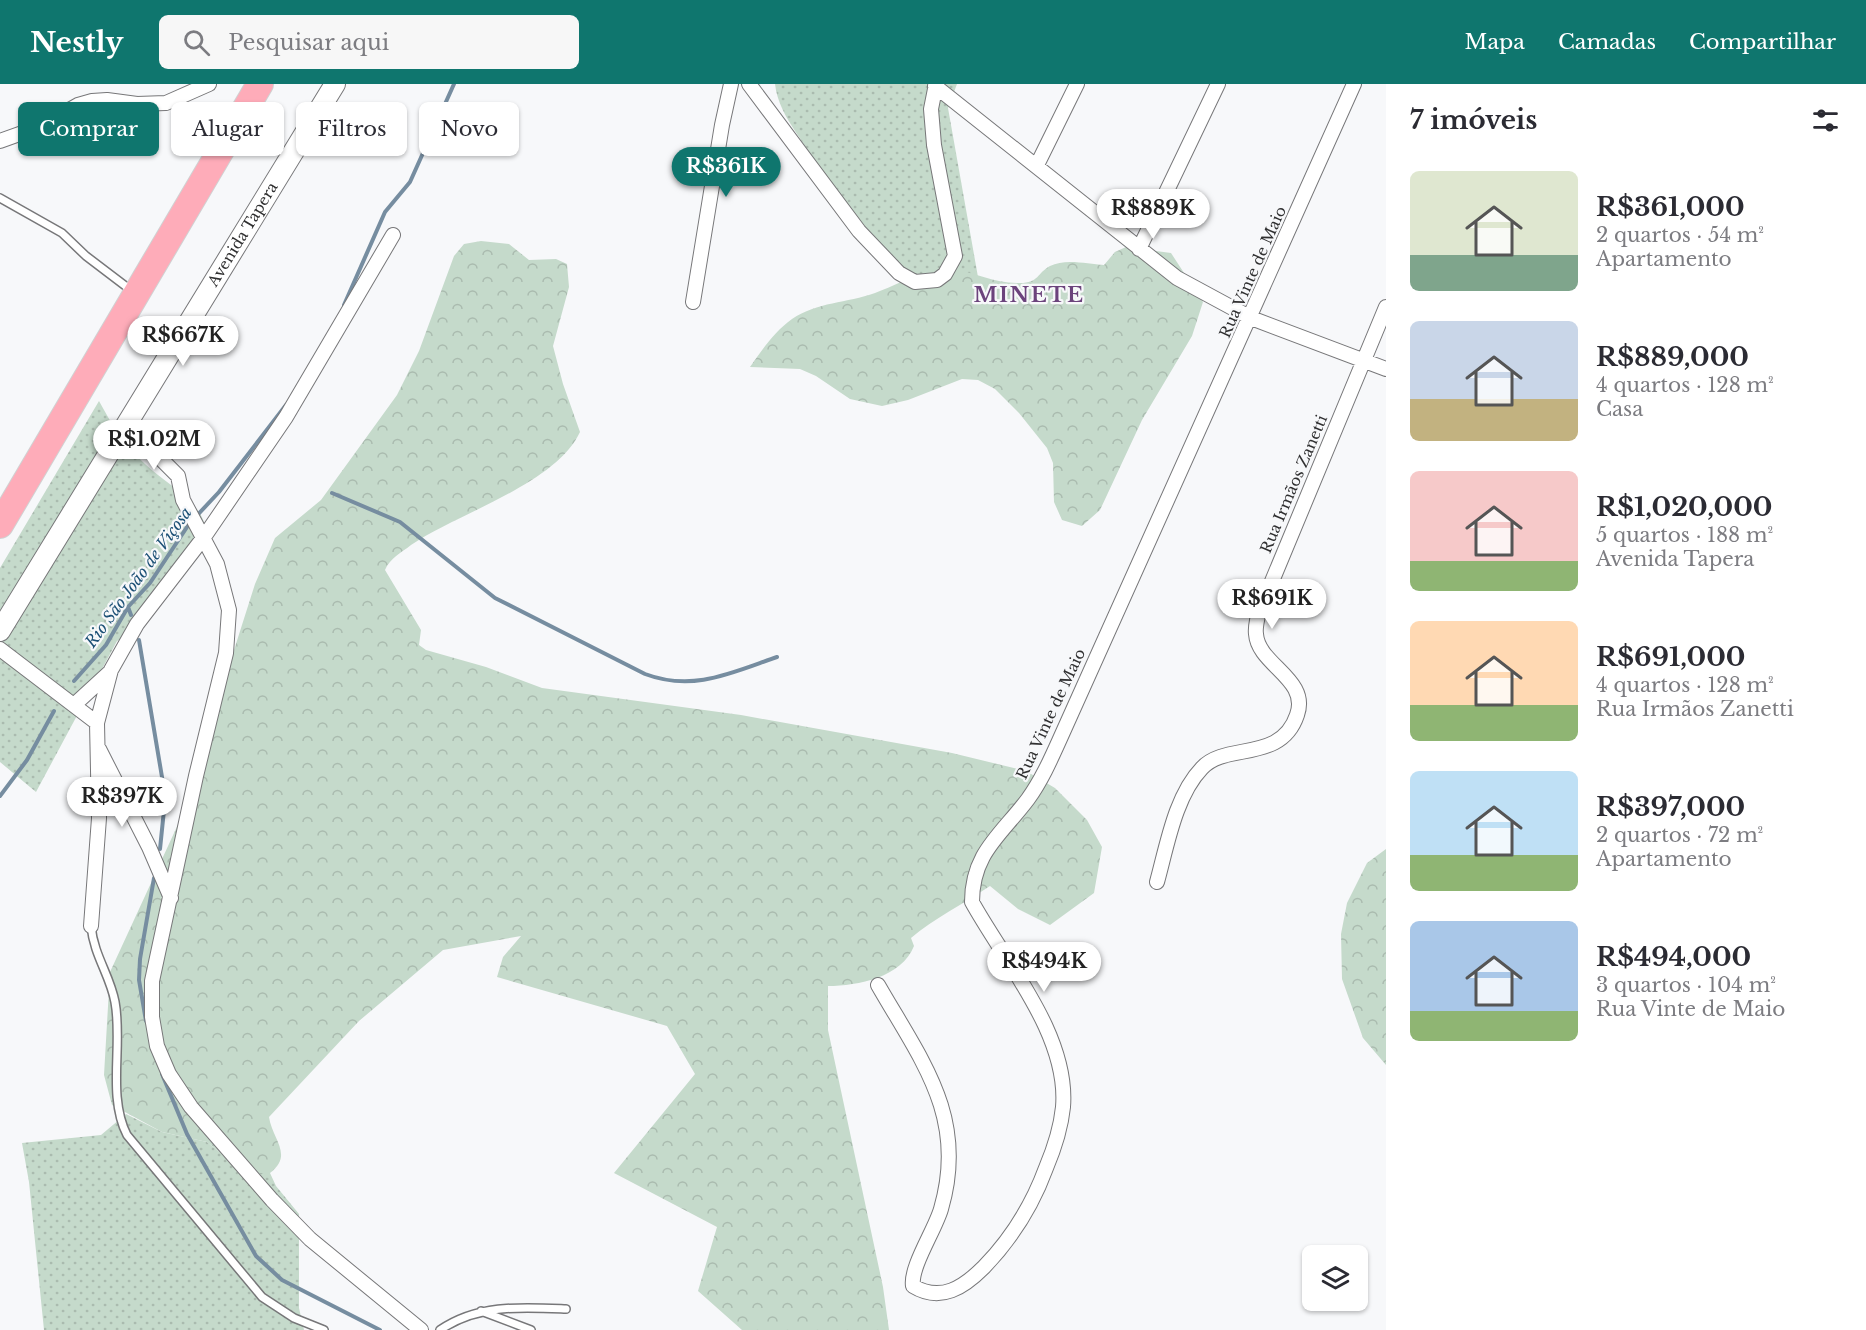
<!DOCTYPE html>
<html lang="pt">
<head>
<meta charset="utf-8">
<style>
	:root { --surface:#fff; --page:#f7f7f7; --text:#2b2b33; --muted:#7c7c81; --accent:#0f766e }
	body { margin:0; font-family:"Libre Baskerville",serif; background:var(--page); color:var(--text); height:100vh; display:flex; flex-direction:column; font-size:22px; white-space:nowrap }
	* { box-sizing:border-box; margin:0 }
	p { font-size:20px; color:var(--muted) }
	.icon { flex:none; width:33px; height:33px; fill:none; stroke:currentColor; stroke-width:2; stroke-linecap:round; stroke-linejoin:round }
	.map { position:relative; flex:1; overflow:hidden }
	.sheet { display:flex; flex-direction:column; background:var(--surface); width:480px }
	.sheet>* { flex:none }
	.guide { position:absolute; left:18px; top:18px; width:570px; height:54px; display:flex; gap:12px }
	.tools { position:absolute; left:1302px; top:1161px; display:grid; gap:12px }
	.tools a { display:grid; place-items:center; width:66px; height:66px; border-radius:9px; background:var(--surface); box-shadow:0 2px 4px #0004; font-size:30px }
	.price { position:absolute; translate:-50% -51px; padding:0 14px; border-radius:21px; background:#fff; color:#222; font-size:20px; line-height:39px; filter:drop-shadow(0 2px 3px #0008) }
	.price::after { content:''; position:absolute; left:50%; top:36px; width:18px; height:14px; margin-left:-9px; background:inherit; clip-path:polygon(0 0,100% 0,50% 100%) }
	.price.current { background:var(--accent); color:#fff }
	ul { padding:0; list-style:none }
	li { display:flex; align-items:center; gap:18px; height:150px; padding:0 24px }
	li span { display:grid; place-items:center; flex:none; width:168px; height:120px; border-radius:9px; color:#555 }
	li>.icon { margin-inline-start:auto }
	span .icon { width:72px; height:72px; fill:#fffc; stroke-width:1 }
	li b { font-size:26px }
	h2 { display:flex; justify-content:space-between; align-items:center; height:72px; padding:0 24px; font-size:26px }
	.tag { padding:0 21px; border-radius:9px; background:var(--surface); box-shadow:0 2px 4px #0004; font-size:21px; line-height:54px }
	.tag.current { background:var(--accent); color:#fff }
	header { display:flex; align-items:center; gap:36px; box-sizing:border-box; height:84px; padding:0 30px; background:var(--accent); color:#fff }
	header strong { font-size:28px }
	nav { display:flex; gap:33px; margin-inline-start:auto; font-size:21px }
	.search { width:420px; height:54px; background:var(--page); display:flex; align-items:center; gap:15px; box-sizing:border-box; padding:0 21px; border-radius:9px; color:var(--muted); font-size:22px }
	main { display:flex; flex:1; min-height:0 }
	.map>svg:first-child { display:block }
</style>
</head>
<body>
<header>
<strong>Nestly</strong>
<div class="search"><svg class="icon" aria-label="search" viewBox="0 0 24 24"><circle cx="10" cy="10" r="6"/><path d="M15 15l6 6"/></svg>Pesquisar aqui</div>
<nav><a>Mapa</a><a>Camadas</a><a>Compartilhar</a></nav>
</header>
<main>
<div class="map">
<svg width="1386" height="1246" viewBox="0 0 1386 1246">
	<defs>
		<pattern id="grass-dots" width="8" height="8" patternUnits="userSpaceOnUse" patternTransform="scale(1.5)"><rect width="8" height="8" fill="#c5dacb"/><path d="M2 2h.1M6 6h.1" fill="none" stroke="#aabbaf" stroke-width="1.8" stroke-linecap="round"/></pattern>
		<pattern id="forest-crowns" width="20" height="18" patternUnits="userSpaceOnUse" patternTransform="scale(1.5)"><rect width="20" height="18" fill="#c5dacb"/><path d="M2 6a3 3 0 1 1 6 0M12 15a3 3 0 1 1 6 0" fill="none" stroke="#aabbaf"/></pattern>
	</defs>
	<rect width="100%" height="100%" fill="#f7f8fa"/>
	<path fill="url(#grass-dots)" d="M 775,0 L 957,0 L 948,24 L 978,193 L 953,186 L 911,193 L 822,95 C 811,61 779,36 775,0 Z
		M 99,317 C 112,341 125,362 145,380 C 166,400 202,417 206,446 L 136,548 L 117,557 L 36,708 L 0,678 L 0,484 Z
		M 126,1030 L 162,1048 L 207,1058 L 246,1089 L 270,1089 L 276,1102 L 299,1130 L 299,1224 L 304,1246 L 44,1246 L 29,1098 L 22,1059 L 101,1051 Z"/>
	<path fill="url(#forest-crowns)" d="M 481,157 L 509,160 L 529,176 L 556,175 L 567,180 L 569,203 L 553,262 L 563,300 L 580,348 C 556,400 458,429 411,461 C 401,469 390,474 385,486 L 421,546 L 419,561 L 426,566 L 486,583 L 542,604 L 741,631 L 952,669 L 1026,687 L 1055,704 L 1087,736 L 1102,763 L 1094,809 L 1050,841 L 1018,825 L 990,802 C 965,819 933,835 911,854 L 914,862 C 902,893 858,902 828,902 L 828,946 L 883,1203 L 889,1246 L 742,1246 L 698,1207 L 717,1143 L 614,1089 L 695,990 L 667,942 L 497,893 L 503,873 L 521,852 L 443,866 L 359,937 L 269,1033 C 272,1055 294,1071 270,1089 L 246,1089 L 207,1058 L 162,1048 L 112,1021 L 104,991 L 110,888 L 180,736 L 255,500 L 275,454 L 321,416 L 397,311 L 419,267 L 454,172 L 464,160 Z
		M 1126,163 L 1171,169 L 1203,218 L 1192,252 L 1142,336 L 1100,426 L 1082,442 L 1062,436 L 1054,418 L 1053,379 L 1047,364 L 1019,329 L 995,305 L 978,296 L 962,295 L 908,316 L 882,322 L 850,315 L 816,292 L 800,285 L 750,283 C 762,266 775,247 792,235 C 817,218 847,219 875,209 C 900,200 925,184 953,186 C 976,188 995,200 1020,199 C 1039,199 1037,189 1050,182 C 1065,174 1088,180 1104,181 L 1115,168 Z
		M 1386,765 L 1386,981 L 1363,954 L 1342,895 L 1341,850 L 1347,819 L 1367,779 Z"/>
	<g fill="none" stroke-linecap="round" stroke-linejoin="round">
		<path stroke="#768da0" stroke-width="4" d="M 344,221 L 385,128 L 410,98 L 454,0
			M 332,409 L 400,438 L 495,514 L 645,590 C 693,608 731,589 777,573
			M 128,523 L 131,531
			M 139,556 L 163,699 L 164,726 L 160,765
			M 74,597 L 106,561 L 128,523 L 150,499 L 189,440 L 219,408 L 286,321
			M 0,712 L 27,676 L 54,627
			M 146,937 L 139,896 L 140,875 L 154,794
			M 162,990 L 187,1050 L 256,1172 L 282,1196 L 380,1246"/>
		<defs>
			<path id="lane" d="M 0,114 L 62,149 L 86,172 L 132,207
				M 91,842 C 94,872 110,891 115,918 C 123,960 107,1012 127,1051 L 262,1213 L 294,1234 L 324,1246
				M 481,1227 L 531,1246
				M 440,1246 C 478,1220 521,1223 566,1225"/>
			<path id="street" d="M 749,0 L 859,147 L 899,189 L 915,198 L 937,196 L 945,190 L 955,172 L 934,61 L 931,25 L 936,0
				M 935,2 L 1177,194 L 1251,234 L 1386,285
				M 0,57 L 39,43 L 78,21 L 92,17 L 107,16 L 137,20 L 166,19 L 209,0
				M 1037,81 L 1077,0
				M 1139,165 L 1218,0
				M 693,218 L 722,41 L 731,0
				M 126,340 L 178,392 L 183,416 L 217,480 L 229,526 L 226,569 L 196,692 L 152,897 L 152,933 L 157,962 L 169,990 L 191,1023 L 272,1116 L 310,1155 L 421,1246
				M 0,565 L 97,639
				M 74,621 L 110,588
				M 99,665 L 149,763 L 171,814
				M 1157,798 C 1167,762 1175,712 1202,684 C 1226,658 1281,679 1297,631 C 1310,595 1258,581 1256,550 C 1255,544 1257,537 1258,531 L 1386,223
				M 91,842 L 99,734 L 97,639 L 111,586 L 137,540 L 204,453 L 286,333 L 393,151
				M 878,901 C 921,976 968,1033 941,1125 C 935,1146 910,1183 913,1202 C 941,1219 964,1203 984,1183 C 1013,1153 1032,1122 1046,1084 C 1054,1065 1061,1043 1063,1023 C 1069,951 1005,878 972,818 C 972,769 1001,751 1028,715 C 1041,697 1050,677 1059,657 L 1354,0"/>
			<g id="secondary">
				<path id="s1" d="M 0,547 L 335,0"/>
			</g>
			<path id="highway" d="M 0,441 L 260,0"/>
		</defs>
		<use href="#lane" stroke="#777779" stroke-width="10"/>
		<use href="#street" stroke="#777779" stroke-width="16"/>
		<use href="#secondary" stroke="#777779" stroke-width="22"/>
		<use href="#highway" stroke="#d1d1d2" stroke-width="28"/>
		<use href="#lane" stroke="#fff" stroke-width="7"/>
		<use href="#street" stroke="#fff" stroke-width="14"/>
		<use href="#secondary" stroke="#fff" stroke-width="20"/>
		<use href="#highway" stroke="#feacb9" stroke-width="26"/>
	</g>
	<g text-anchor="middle" stroke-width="4.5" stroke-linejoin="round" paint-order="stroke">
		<g font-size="15" fill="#303031" stroke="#f7f8fa">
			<text dy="5" stroke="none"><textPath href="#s1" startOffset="465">Avenida Tapera</textPath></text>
			<text transform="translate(1253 188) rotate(-66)" y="5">Rua Vinte de Maio</text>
			<text transform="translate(1294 400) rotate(-67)" y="5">Rua Irmãos Zanetti</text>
			<text transform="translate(1051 630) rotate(-65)" y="5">Rua Vinte de Maio</text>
		</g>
		<g font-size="16" font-style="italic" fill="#1d5176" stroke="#f7f8fa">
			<text transform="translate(138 493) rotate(-54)" y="6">Rio São João de Viçosa</text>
		</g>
		<g font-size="21" font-weight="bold" letter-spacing="1.5" fill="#6b437c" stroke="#f7f8fa">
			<text x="1029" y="218">MINETE</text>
		</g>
	</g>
</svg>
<div class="tools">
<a><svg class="icon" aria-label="layers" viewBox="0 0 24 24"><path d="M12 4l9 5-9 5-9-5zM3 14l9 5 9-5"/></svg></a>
</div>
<b class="price current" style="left:726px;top:114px">R$361K</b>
<b class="price" style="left:1153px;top:156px">R$889K</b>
<b class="price" style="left:183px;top:283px">R$667K</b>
<b class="price" style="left:154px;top:387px">R$1.02M</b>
<b class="price" style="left:1272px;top:546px">R$691K</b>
<b class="price" style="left:122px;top:744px">R$397K</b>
<b class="price" style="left:1044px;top:909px">R$494K</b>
<div class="guide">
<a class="tag current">Comprar</a>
<a class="tag">Alugar</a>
<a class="tag">Filtros</a>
<a class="tag">Novo</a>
</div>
</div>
<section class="sheet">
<h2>7 imóveis<svg class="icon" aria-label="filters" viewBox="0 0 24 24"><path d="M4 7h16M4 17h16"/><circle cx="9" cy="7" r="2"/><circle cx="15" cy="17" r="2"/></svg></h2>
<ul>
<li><span style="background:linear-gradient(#dfe7d0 70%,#7fa58c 0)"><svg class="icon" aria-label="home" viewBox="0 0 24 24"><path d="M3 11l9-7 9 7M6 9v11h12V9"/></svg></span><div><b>R$361,000</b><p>2 quartos · 54 m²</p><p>Apartamento</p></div></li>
<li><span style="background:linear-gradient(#c9d6e8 65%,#c2b280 0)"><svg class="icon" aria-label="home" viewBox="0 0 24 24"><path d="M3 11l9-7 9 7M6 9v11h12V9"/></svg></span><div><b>R$889,000</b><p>4 quartos · 128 m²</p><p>Casa</p></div></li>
<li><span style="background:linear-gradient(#f6c9c9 75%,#8fb573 0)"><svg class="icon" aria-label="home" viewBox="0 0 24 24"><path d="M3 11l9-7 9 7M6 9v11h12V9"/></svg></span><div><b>R$1,020,000</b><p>5 quartos · 188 m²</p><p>Avenida Tapera</p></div></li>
<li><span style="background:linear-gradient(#ffd9b3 70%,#8fb573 0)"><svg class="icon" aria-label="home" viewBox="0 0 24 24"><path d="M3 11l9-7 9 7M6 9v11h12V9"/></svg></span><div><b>R$691,000</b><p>4 quartos · 128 m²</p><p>Rua Irmãos Zanetti</p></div></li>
<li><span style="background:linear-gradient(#bfe0f5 70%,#8fb573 0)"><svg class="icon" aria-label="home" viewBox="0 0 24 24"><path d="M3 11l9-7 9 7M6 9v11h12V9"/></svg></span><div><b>R$397,000</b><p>2 quartos · 72 m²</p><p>Apartamento</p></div></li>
<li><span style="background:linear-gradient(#a9c7e8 75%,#8fb573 0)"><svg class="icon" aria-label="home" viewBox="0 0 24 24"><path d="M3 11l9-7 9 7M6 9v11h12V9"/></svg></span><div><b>R$494,000</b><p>3 quartos · 104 m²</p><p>Rua Vinte de Maio</p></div></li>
</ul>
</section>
</main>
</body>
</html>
